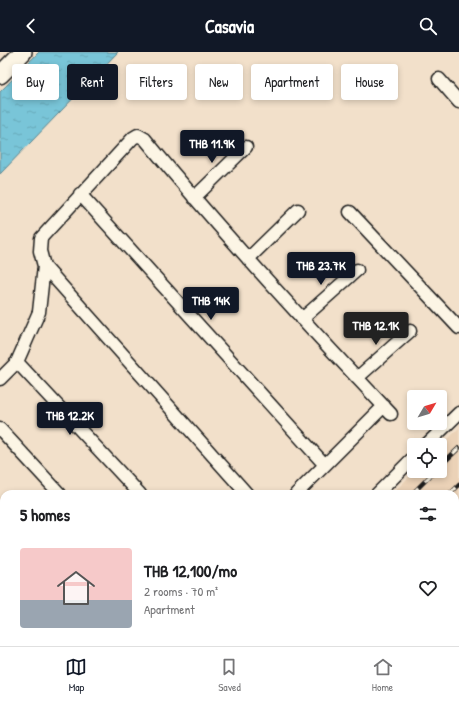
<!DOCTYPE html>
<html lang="en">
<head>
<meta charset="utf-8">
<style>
	:root { --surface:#fff; --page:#f2f2f2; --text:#202124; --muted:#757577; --line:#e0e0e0; --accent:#111827 }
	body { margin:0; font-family:"Patrick Hand",sans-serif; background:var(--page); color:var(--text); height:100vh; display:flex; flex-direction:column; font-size:15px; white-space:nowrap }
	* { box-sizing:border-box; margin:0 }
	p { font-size:13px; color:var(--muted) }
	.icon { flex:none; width:22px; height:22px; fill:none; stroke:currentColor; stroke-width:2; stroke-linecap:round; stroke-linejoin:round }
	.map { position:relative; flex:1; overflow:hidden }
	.drawer { position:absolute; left:0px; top:438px; width:459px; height:156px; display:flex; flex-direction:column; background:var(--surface); border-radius:12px 12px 0 0; box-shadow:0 2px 6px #0003 }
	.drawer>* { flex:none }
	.guide { position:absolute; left:12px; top:12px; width:435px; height:36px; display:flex; gap:8px }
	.needle { width:26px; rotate:52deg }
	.buttons { position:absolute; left:407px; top:338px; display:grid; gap:8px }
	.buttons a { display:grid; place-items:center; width:40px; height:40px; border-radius:4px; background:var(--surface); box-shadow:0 2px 6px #0003; font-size:20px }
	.price { position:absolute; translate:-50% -34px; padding:0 9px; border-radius:4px; background:var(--accent); color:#fff; font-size:13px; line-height:26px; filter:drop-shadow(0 1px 2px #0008) }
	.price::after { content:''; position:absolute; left:50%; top:24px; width:12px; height:9px; margin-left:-6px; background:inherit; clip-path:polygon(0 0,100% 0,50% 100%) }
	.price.selected { background:#222; color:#fff }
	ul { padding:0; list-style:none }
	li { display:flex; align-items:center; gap:12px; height:100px; padding:0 20px }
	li+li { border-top:1px solid var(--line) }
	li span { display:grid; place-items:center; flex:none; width:112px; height:80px; border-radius:4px; color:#555 }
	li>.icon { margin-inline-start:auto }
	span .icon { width:48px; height:48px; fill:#fffc; stroke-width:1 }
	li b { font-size:17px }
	h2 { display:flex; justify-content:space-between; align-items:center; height:48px; padding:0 20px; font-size:17px }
	.tag { padding:0 14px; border-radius:4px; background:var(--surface); box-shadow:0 2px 6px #0003; font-size:14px; line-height:36px }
	.tag.selected { background:var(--accent); color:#fff }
	header { display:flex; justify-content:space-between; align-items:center; height:52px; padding:0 20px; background:var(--accent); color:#fff; font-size:18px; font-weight:800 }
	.tabs { display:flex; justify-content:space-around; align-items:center; height:56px; border-top:1px solid var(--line); background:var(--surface); font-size:11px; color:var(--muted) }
	.tabs a { display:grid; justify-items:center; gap:2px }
	.tabs .selected { color:var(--accent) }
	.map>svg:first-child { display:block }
</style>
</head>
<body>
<header><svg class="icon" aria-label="back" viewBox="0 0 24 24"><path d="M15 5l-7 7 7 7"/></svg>Casavia<svg class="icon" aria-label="search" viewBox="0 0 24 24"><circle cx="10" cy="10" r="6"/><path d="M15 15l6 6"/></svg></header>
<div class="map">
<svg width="459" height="594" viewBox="0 0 459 594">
	<defs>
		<pattern id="water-ripples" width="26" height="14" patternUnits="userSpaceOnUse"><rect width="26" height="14" fill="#79c5d8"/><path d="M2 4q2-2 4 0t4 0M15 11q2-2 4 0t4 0" fill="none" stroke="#68a9b9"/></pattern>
	</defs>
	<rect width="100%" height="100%" fill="#f2e0ca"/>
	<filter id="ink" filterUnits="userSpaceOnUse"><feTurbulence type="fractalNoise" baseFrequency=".025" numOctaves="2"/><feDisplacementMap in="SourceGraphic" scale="8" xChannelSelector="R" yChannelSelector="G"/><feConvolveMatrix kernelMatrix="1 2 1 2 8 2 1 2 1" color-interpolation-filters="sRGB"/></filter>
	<g filter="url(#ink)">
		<path fill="#ebd2b7" d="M 459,376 L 459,594 L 414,594 L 418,590 L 455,590 L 455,442 L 392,442 L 415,419 L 440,419 L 440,395 Z
			M 241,590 L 417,590 L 413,594 L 237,594 Z"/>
		<path fill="url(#water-ripples)" stroke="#54818d" d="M 39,0 L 118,0 L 0,122 L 0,40 Z"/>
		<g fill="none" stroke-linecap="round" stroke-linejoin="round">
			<defs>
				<path id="street" d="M 439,27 L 459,50
					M 80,142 L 325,413
					M 194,146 L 246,95
					M 350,160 L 459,276
					M 248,207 L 298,158
					M 44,214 L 247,442
					M 302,267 L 357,218
					M 17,310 L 140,442
					M 357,326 L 410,279
					M 0,327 L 17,310 L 39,260 L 44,214 L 40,199 L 41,186 L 133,86 L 138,83 L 145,87 C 223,182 307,273 391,362
					M 0,377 L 60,442
					M 426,393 L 459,361
					M 296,442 L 384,354
					M 377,442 L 414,405
					M 0,500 L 4,505
					M 455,533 L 459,529
					M 81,590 L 85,594
					M 145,594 L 149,590
					M 223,594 L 227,590
					M 394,594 L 398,590"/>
				<path id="secondary" d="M 0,23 L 23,0"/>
			</defs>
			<use href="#street" stroke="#1c1c1c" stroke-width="15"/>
			<use href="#secondary" stroke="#1c1c1c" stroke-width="20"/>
			<use href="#street" stroke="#fcf5e5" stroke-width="12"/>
			<use href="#secondary" stroke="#fcf5e5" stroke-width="17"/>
			<defs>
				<path id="rail" d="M 440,414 L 459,396
					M 412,442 L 435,419
					M 450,442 L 459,433
					M 455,461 L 459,457
					M 455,496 L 459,492
					M 259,594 L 263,590
					M 295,594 L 299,590
					M 304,594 L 308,590
					M 316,594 L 320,590
					M 357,594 L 361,590"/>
			</defs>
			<use href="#rail" stroke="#1c1c1c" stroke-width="4.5"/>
			<use href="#rail" stroke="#fcf5e5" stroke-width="3" stroke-dasharray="9" stroke-linecap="butt"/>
		</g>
	</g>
</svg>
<div class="buttons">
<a><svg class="needle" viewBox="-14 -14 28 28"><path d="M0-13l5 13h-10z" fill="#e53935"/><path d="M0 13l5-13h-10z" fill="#757577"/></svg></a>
<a><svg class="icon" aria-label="locate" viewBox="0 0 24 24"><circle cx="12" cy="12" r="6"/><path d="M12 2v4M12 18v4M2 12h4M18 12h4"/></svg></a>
</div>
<b class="price" style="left:212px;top:112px">THB 11.9K</b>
<b class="price" style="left:321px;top:234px">THB 23.7K</b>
<b class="price" style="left:211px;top:269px">THB 14K</b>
<b class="price selected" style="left:376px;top:294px">THB 12.1K</b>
<b class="price" style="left:70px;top:384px">THB 12.2K</b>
<div class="guide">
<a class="tag">Buy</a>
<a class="tag selected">Rent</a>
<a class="tag">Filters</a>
<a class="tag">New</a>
<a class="tag">Apartment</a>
<a class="tag">House</a>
</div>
<section class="drawer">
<h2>5 homes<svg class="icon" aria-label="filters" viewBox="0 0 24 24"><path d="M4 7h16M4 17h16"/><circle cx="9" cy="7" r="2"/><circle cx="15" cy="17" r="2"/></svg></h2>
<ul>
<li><span style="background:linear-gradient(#f6c9c9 65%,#9aa5b1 0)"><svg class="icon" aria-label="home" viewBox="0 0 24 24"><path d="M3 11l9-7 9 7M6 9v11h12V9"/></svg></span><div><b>THB 12,100/mo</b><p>2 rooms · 70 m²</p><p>Apartment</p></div><svg class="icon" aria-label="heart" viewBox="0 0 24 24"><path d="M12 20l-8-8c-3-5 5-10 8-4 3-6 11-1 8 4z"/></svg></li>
</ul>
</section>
</div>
<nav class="tabs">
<a class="selected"><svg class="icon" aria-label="map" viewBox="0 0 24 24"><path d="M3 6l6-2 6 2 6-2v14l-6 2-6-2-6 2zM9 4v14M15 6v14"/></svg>Map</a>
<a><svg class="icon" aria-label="saved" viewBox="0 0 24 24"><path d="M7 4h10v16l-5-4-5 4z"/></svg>Saved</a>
<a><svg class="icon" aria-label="home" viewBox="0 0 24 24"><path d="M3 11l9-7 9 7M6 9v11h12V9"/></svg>Home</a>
</nav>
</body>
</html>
